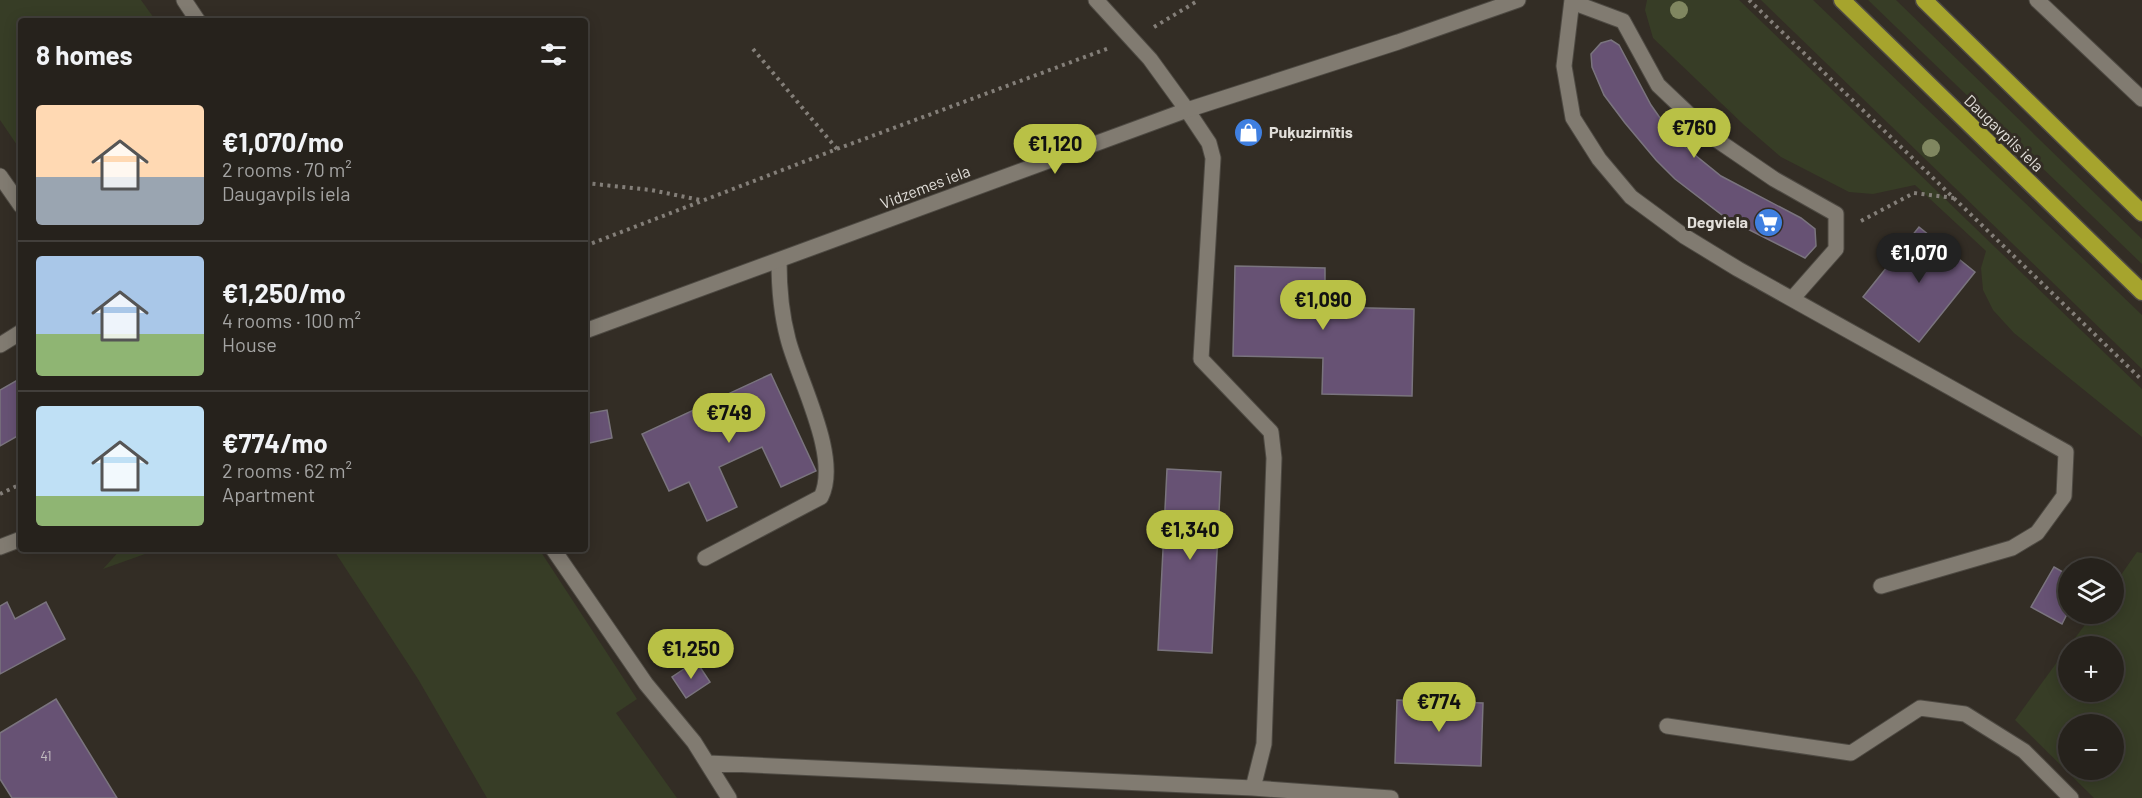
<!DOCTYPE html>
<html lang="en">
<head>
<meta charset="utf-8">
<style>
	:root { --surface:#26221c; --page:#322f29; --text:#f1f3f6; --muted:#a4a4a3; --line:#423f3b; --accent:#b9c146 }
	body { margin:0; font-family:Barlow,sans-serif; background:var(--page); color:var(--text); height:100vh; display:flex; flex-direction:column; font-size:22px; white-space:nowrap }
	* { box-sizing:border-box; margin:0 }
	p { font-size:20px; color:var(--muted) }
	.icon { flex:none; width:33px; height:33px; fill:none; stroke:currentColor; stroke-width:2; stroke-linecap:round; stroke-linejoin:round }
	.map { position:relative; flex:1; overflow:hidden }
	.panel { position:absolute; left:18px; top:18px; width:570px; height:534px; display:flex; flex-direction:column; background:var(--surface); border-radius:6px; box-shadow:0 3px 15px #0003,0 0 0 2px var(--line) }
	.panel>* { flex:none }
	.fabs { position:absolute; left:2058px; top:558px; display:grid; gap:12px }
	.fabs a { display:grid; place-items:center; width:66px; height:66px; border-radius:50%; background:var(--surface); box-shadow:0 3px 15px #0003,0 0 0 2px var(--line); font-size:30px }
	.price { position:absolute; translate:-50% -51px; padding:0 14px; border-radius:21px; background:var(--accent); color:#111; font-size:20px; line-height:39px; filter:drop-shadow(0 2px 3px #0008) }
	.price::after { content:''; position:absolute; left:50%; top:36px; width:18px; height:14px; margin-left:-9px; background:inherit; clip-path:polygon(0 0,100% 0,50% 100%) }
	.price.selected { background:#222; color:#fff }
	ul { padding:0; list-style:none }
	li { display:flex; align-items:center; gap:18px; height:150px; padding:0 18px }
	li+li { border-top:2px solid var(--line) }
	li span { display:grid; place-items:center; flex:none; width:168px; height:120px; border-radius:6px; color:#555 }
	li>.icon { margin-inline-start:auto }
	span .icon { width:72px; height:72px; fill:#fffc; stroke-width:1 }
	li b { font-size:26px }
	h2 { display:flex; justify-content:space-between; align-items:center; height:72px; padding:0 18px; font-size:26px }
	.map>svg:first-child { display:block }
</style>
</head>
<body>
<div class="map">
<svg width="2142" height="798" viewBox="0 0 2142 798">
	<rect width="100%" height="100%" fill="#332d25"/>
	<path fill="#373d26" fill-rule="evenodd" d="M 0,0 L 141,0 L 156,21 L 21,21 L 21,151 L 0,120 Z
		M 1647,0 L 1739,0 L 2142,389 L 2142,437 L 2014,333 L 1993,310 L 1983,290 L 1981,268 L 1986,251 L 1915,185 L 1873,194 L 1849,192 L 1781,157 L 1744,125 L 1653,38 L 1645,10 Z
		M 1761,0 L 1813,0 L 2142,315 L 2142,369 Z
		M 1868,0 L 1896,0 L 2142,239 L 2142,264 Z
		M 121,549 L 159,549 L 103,569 Z
		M 333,549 L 539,549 L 637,699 L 616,713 L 677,798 L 487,798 L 418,679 Z
		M 2137,552 L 2142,553 L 2142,798 L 2094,798 L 2015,720 L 2068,647 L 2068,692 L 2114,692 L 2114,646 L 2069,646 L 2093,614 L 2114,614 L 2114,585 ZM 2114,724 L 2114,770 L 2068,770 L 2068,724 Z"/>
	<path fill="#675274" stroke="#7a747e" stroke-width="1.5" d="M 1611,40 L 1619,45 L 1651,105 L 1665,125 L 1679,142 L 1721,176 L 1801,218 L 1815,229 L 1816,246 L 1805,258 L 1726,218 L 1675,179 L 1656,160 L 1625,123 L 1604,95 L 1592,67 L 1591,54 L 1601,43 Z
		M 1919,227 L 1975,272 L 1919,342 L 1863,297 Z
		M 1235,266 L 1325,268 L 1325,307 L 1414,309 L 1412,396 L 1322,394 L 1323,358 L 1233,356 Z
		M 771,374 L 816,471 L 781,487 L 762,447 L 719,467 L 737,507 L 707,521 L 689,482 L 669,491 L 642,434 Z
		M 21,378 L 21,434 L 0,446 L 0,390 Z
		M 607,410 L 612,438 L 585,444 L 585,414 Z
		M 1167,469 L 1221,472 L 1212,653 L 1158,650 Z
		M 2054,567 L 2068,575 L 2068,612 L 2062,624 L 2031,607 Z
		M 7,602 L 15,619 L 46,602 L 65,639 L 0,674 L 0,606 Z
		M 696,661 L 710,682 L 686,698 L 672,677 Z
		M 56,699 L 117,798 L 12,798 L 0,779 L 0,733 Z
		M 1397,700 L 1483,703 L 1481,766 L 1395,763 Z"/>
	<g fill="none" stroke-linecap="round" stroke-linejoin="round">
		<defs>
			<path id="service" d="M 1572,0 L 1564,66 L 1573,118 L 1599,159 L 1631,197 L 1684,236 L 1738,269 L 2066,452 L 2064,496 L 2037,533 L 2012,548 L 1881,586
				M 2037,0 L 2142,99
				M 1572,2 L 1623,21 L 1658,85 L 1714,138 L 1774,179 L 1836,214 L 1836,249 L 1792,299
				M 1187,110 L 1209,143 L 1213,158 L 1201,359 L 1271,432 L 1274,458 L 1264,744 L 1253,788
				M 0,345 L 21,332
				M 553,549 L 646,684 L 694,742 L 729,798
				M 705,558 L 821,497 C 841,457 798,379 788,339 C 781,313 779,288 779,261
				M 1667,726 L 1851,753 L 1920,708 L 1965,714 L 2024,751 L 2071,798
				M 708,763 L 1253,788 L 1391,798"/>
			<path id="minor" d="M 184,0 L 198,21
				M 1096,0 L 1150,59 L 1187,110
				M 0,176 L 21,206
				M 585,331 L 1187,110 L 1398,42 L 1518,0
				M 0,547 L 21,539"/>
			<path id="trunk" d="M 1842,0 L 2142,292
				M 1924,0 L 2142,213"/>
		</defs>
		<use href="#service" stroke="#4e4a43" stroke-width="17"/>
		<use href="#minor" stroke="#4e4a43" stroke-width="17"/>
		<use href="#trunk" stroke="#4e4a43" stroke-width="19"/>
		<path stroke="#847f79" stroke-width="4" stroke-dasharray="3 4.5" stroke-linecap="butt" d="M 1749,0 L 2142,380
			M 1154,27 L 1199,0
			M 753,49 L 837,149
			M 585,183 L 651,190 L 700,200
			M 1861,221 L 1914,193 L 1954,198
			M 585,246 L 837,149 L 1109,48
			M 0,494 L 21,484"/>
		<use href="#service" stroke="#817b71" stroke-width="15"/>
		<use href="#minor" stroke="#817b71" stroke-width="15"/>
		<use href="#trunk" stroke="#a6a42d" stroke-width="16"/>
	</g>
	<g fill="#808760">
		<circle cx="1679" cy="10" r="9"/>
		<circle cx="1931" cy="148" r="9"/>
	</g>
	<defs>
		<symbol id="shop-disc" viewBox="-11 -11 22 22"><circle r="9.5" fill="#3f7fe0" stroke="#332d25"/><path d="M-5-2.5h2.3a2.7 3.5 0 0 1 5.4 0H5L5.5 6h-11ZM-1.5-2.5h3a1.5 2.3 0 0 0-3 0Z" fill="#fff"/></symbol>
		<symbol id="supermarket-disc" viewBox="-11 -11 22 22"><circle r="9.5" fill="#3f7fe0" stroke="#332d25"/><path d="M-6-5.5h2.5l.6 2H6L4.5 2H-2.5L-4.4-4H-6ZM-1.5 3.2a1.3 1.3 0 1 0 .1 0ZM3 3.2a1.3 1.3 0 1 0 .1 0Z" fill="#fff"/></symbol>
	</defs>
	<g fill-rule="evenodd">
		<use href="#shop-disc" x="1232" y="116" width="33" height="33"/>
		<use href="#supermarket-disc" x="1752" y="206" width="33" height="33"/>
	</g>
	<g text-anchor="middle" stroke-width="6" stroke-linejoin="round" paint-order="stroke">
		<g font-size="14" fill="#c3bcc0">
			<text x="46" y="761">41</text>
		</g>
		<g font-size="16" font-weight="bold" fill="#e2dfda" stroke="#332d25" text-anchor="start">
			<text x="1269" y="138">Puķuzirnītis</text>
			<text x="1748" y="228" text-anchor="end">Degviela</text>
		</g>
		<g font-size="16" fill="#e2dfda" stroke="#332d25">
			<text transform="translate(2004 133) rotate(44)" y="6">Daugavpils iela</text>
			<text transform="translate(925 187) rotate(-21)" y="6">Vidzemes iela</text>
		</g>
	</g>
</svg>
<div class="fabs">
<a><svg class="icon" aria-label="layers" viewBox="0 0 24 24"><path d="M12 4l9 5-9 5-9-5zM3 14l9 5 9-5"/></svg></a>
<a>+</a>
<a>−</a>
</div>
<b class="price" style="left:1694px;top:159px">€760</b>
<b class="price" style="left:1055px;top:175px">€1,120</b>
<b class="price selected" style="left:1919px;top:284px">€1,070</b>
<b class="price" style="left:1323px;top:331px">€1,090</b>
<b class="price" style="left:729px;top:444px">€749</b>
<b class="price" style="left:1190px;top:561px">€1,340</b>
<b class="price" style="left:691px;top:680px">€1,250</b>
<b class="price" style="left:1439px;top:733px">€774</b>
<section class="panel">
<h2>8 homes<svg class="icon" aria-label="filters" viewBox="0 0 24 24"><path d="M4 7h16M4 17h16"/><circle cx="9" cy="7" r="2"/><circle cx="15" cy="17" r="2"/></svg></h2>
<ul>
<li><span style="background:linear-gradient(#ffd9b3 60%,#9aa5b1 0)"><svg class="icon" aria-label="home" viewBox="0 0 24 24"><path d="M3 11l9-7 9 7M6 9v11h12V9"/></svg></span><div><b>€1,070/mo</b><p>2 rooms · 70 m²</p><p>Daugavpils iela</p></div></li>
<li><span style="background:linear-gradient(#a9c7e8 65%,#8fb573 0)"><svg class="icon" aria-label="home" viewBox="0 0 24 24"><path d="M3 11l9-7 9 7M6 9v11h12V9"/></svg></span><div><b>€1,250/mo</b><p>4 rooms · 100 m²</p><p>House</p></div></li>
<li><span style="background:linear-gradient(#bfe0f5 75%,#8fb573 0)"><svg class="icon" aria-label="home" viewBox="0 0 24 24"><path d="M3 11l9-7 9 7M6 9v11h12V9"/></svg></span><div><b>€774/mo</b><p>2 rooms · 62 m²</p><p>Apartment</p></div></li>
</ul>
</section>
</div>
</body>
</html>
